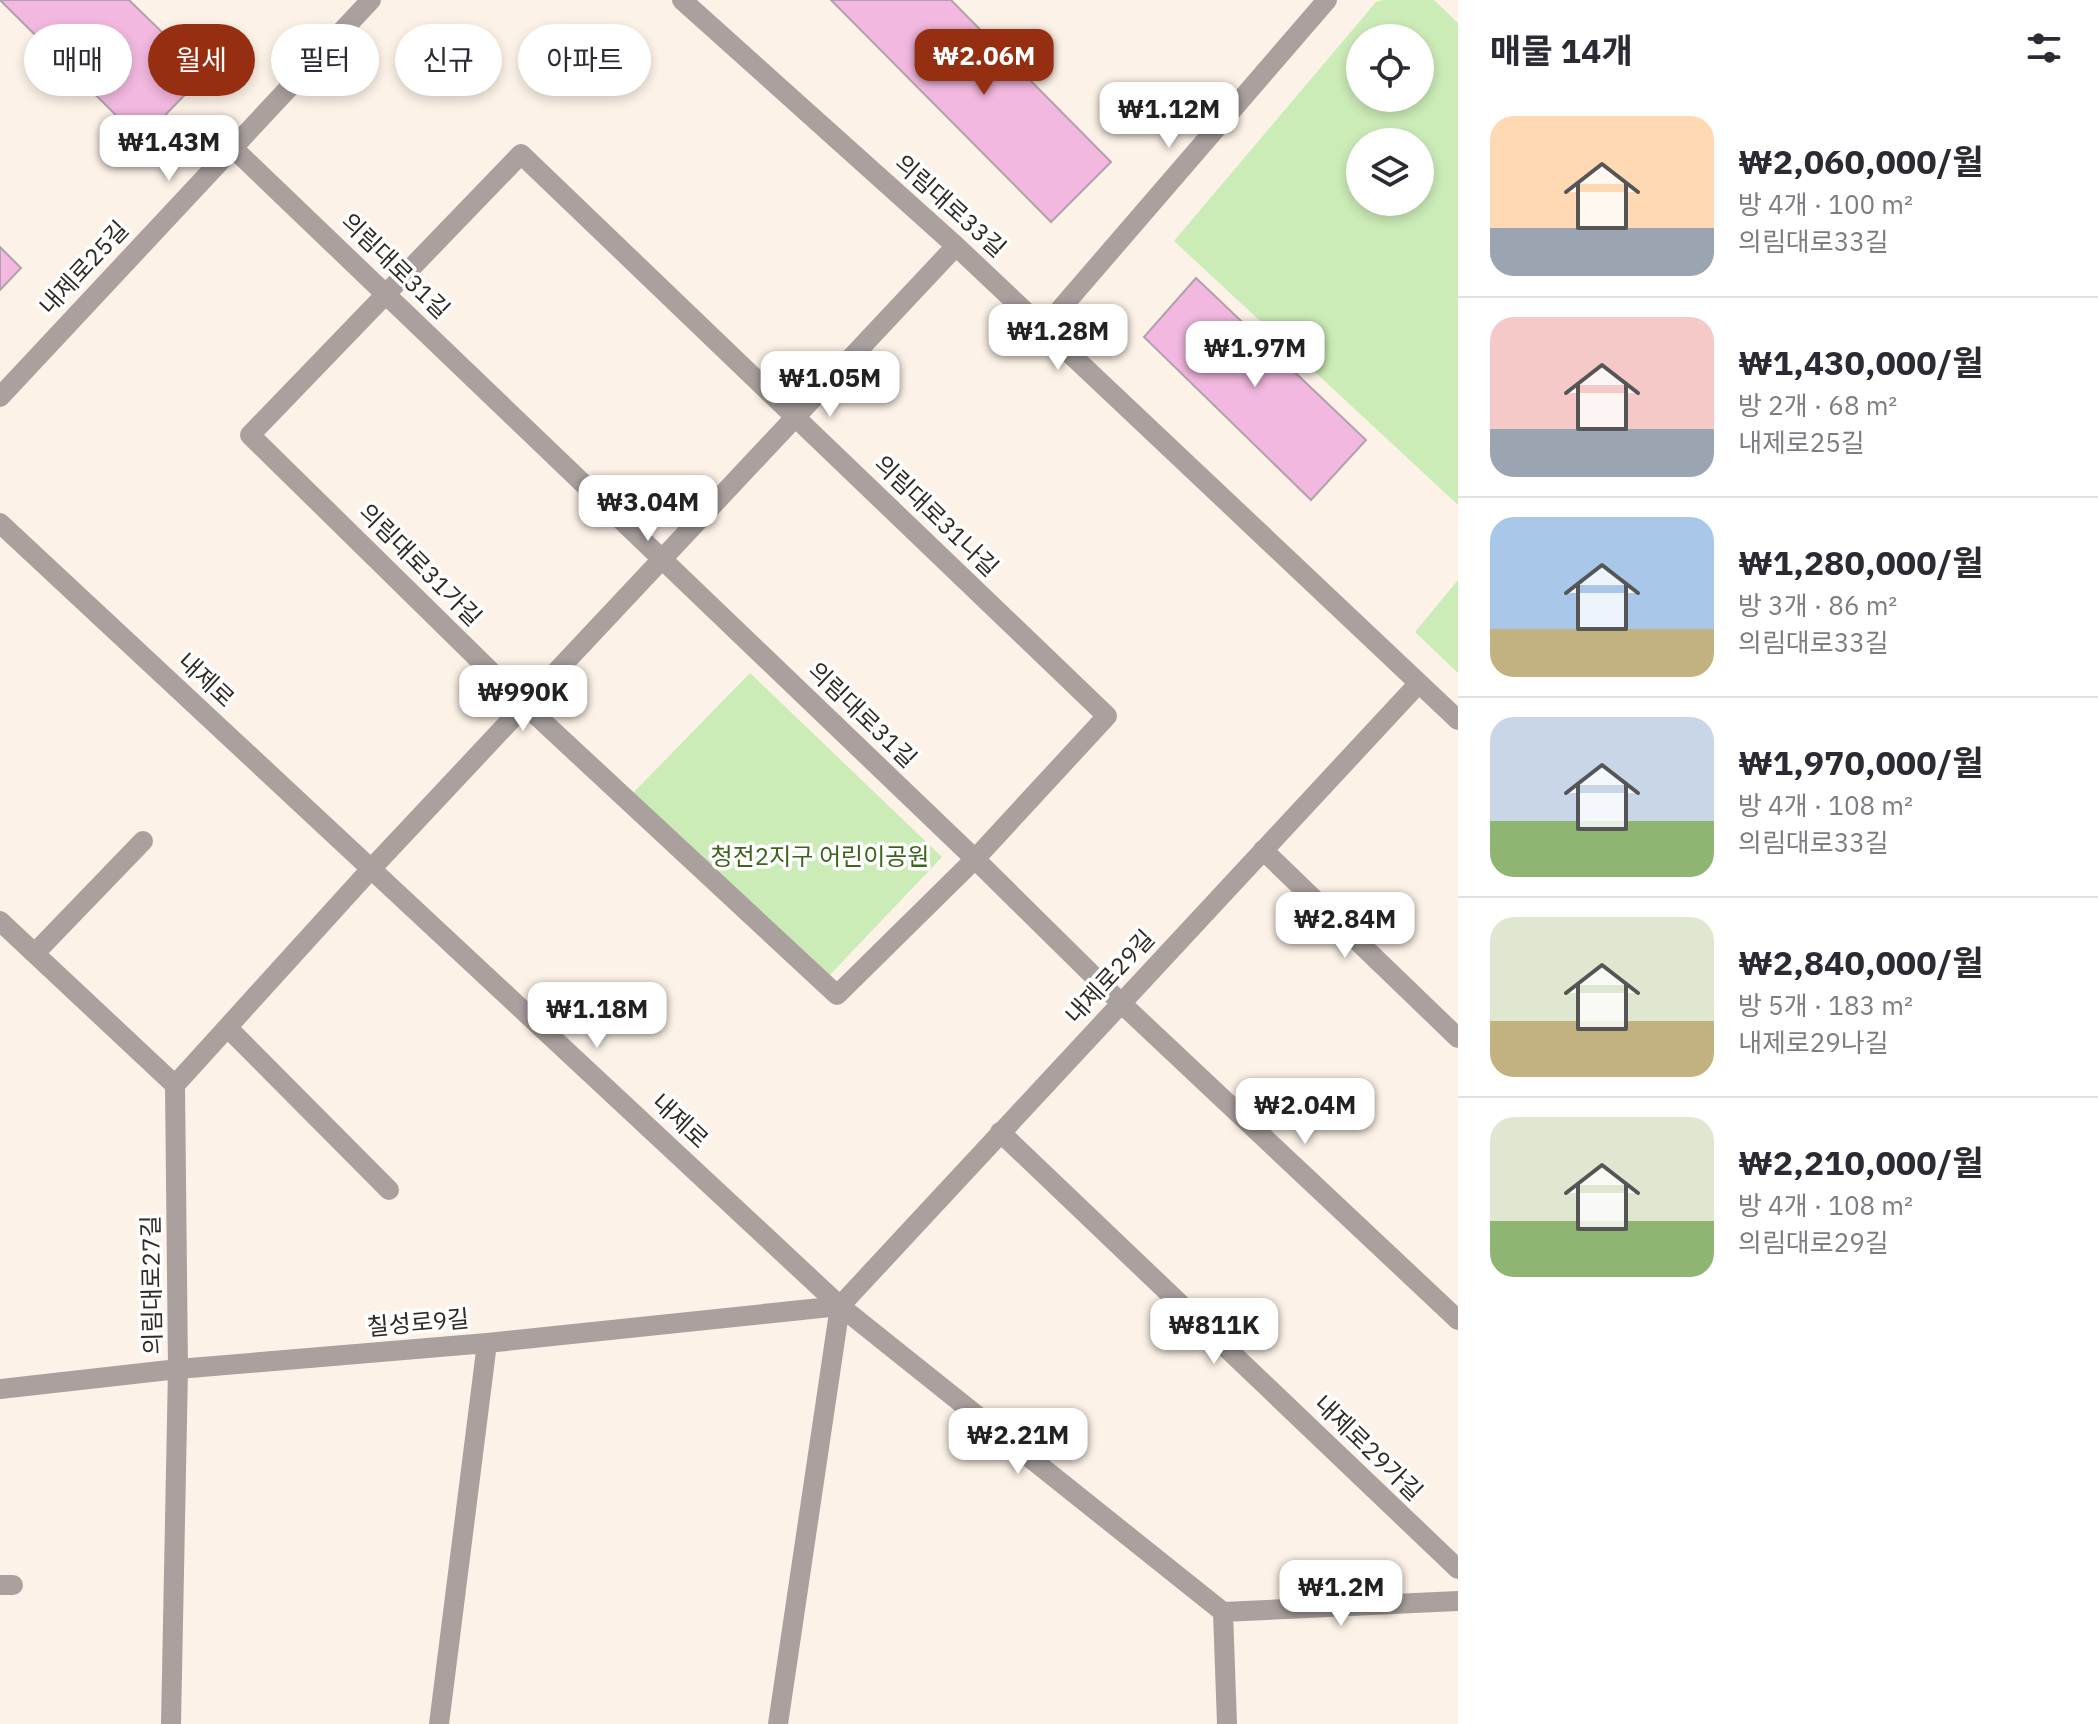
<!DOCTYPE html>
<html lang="ko">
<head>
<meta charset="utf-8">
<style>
	:root { --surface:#fff; --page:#f7f7f7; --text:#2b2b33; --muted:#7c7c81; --line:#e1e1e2; --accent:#962f12 }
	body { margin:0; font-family:"IBM Plex Sans","Noto Sans KR",sans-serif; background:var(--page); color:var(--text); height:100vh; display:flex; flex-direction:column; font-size:30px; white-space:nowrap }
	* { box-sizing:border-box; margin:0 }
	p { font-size:26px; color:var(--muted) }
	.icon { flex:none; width:44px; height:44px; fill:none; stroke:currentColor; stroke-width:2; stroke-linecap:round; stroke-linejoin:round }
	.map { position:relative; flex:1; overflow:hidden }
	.details { display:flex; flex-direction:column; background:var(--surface); width:640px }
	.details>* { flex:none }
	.top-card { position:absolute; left:24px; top:24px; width:760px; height:72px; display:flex; gap:16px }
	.buttons { position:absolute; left:1346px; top:24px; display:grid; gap:16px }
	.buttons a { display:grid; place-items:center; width:88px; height:88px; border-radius:50%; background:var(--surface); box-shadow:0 4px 12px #0003; font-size:40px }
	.price { position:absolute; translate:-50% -68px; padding:0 18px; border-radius:16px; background:#fff; color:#222; font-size:26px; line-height:52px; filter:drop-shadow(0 2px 4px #0008) }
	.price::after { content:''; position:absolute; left:50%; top:48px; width:24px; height:18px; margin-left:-12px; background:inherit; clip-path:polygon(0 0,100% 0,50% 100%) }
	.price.current { background:var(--accent); color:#fff }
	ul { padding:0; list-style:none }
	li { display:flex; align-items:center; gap:24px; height:200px; padding:0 32px }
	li+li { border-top:2px solid var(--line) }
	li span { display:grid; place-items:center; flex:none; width:224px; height:160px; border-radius:24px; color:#555 }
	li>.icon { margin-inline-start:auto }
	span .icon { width:96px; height:96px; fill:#fffc; stroke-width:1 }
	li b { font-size:34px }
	h2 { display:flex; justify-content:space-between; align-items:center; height:96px; padding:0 32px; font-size:34px }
	.pill { padding:0 28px; border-radius:36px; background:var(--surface); box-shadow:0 4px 12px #0003; font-size:28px; line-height:72px }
	.pill.current { background:var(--accent); color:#fff }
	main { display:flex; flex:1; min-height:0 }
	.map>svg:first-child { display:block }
</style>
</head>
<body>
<main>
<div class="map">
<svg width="1458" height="1724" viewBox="0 0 1458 1724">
	<rect width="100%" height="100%" fill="#fdf2e7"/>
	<path fill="#cbebb7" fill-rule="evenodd" d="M 1383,0 L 1434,0 L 1458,23 L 1458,505 L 1174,241 L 1376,2 ZM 1360,38 L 1420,38 L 1420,98 L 1360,98 ZM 1360,142 L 1420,142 L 1420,202 L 1360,202 Z
		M 1458,580 L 1458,673 L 1415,632 Z
		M 750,673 L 942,857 L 825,980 L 632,794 Z"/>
	<path fill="#f2b8df" stroke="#b1a1ab" stroke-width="2" d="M 0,0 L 129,0 L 205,74 L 141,140 Z
		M 831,0 L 951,0 L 1111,162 L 1051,222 Z
		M 0,247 L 21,268 L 0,290 Z
		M 1196,278 L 1366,440 L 1311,500 L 1144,337 Z"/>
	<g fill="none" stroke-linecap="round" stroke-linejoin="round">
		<path stroke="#aaa19f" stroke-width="20" d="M 682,0 L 956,246 L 1458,720
			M 232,147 L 975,859 L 1121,1003 L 1458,1320
			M 521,154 L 1107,716 L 975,859 L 837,995 L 525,705 L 250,435 Z
			M 1044,328 L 1327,0
			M 0,397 L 371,0
			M 0,523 L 840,1306 L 778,1724
			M 1263,850 L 1458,1038
			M 0,921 L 175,1085 L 178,1369 L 171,1724
			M 35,953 L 143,841
			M 228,1028 L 389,1190
			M 175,1085 L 371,869 L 956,246
			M 1000,1132 L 1458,1569
			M 840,1306 L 1419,683
			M 840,1306 L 1223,1612 L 1227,1724
			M 0,1389 L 178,1369 L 487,1343 L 840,1306
			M 0,1585 L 13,1585
			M 1223,1612 L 1458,1601
			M 439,1724 L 487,1343"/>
	</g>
	<g text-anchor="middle" stroke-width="7" stroke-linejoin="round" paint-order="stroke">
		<g font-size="24" fill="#302a25" stroke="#fff">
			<text transform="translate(950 206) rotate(42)" y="8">의림대로33길</text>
			<text transform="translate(395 266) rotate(44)" y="8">의림대로31길</text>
			<text transform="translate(84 268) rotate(-47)" y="8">내제로25길</text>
			<text transform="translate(936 516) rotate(44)" y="8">의림대로31나길</text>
			<text transform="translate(420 565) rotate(45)" y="8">의림대로31가길</text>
			<text transform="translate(206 680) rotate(43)" y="8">내제로</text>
			<text transform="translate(862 715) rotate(44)" y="8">의림대로31길</text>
			<text transform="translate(1110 977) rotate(-47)" y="8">내제로29길</text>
			<text transform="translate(680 1121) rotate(43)" y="8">내제로</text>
			<text transform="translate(152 1285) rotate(-91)" y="8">의림대로27길</text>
			<text transform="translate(418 1323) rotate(-5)" y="8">칠성로9길</text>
			<text transform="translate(1368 1448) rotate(44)" y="8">내제로29가길</text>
		</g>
		<g font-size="24" fill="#3c651b" stroke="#fff">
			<text x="820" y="865">청전2지구 어린이공원</text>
		</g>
	</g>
</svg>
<div class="buttons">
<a><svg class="icon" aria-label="locate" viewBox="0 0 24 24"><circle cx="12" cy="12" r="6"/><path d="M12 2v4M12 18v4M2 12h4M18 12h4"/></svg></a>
<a><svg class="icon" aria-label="layers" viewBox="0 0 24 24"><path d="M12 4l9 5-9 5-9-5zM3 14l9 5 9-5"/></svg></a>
</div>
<b class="price current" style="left:984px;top:97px">₩2.06M</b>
<b class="price" style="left:1169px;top:150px">₩1.12M</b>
<b class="price" style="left:169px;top:183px">₩1.43M</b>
<b class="price" style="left:1058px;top:372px">₩1.28M</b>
<b class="price" style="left:1255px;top:389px">₩1.97M</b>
<b class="price" style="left:830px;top:419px">₩1.05M</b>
<b class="price" style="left:648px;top:543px">₩3.04M</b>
<b class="price" style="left:523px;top:733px">₩990K</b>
<b class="price" style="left:1345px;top:960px">₩2.84M</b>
<b class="price" style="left:597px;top:1050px">₩1.18M</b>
<b class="price" style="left:1305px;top:1146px">₩2.04M</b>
<b class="price" style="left:1214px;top:1366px">₩811K</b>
<b class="price" style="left:1018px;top:1476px">₩2.21M</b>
<b class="price" style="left:1341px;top:1628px">₩1.2M</b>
<div class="top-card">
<a class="pill">매매</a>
<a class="pill current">월세</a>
<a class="pill">필터</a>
<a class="pill">신규</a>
<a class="pill">아파트</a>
</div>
</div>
<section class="details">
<h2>매물 14개<svg class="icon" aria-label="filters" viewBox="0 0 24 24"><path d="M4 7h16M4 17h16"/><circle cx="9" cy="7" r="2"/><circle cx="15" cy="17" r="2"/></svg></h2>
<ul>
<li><span style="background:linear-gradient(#ffd9b3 70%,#9aa5b1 0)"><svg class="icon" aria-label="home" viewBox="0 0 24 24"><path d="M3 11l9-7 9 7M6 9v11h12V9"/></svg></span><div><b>₩2,060,000/월</b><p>방 4개 · 100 m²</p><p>의림대로33길</p></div></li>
<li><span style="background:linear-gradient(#f6c9c9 70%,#9aa5b1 0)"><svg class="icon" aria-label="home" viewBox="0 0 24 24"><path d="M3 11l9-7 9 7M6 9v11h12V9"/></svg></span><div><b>₩1,430,000/월</b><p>방 2개 · 68 m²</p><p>내제로25길</p></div></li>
<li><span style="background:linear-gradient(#a9c7e8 70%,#c2b280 0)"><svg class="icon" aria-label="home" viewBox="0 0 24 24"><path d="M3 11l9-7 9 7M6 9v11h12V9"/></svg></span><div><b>₩1,280,000/월</b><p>방 3개 · 86 m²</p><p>의림대로33길</p></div></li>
<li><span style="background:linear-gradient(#c9d6e8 65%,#8fb573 0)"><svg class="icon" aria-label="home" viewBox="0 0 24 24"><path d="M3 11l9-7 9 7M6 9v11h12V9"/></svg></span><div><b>₩1,970,000/월</b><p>방 4개 · 108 m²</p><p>의림대로33길</p></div></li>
<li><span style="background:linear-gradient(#dfe7d0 65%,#c2b280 0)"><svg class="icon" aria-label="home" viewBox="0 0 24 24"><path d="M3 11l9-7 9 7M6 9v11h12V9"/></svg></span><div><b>₩2,840,000/월</b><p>방 5개 · 183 m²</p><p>내제로29나길</p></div></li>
<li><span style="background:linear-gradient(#dfe7d0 65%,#8fb573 0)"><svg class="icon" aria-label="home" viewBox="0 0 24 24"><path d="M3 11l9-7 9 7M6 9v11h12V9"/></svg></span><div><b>₩2,210,000/월</b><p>방 4개 · 108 m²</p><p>의림대로29길</p></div></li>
</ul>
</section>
</main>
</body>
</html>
